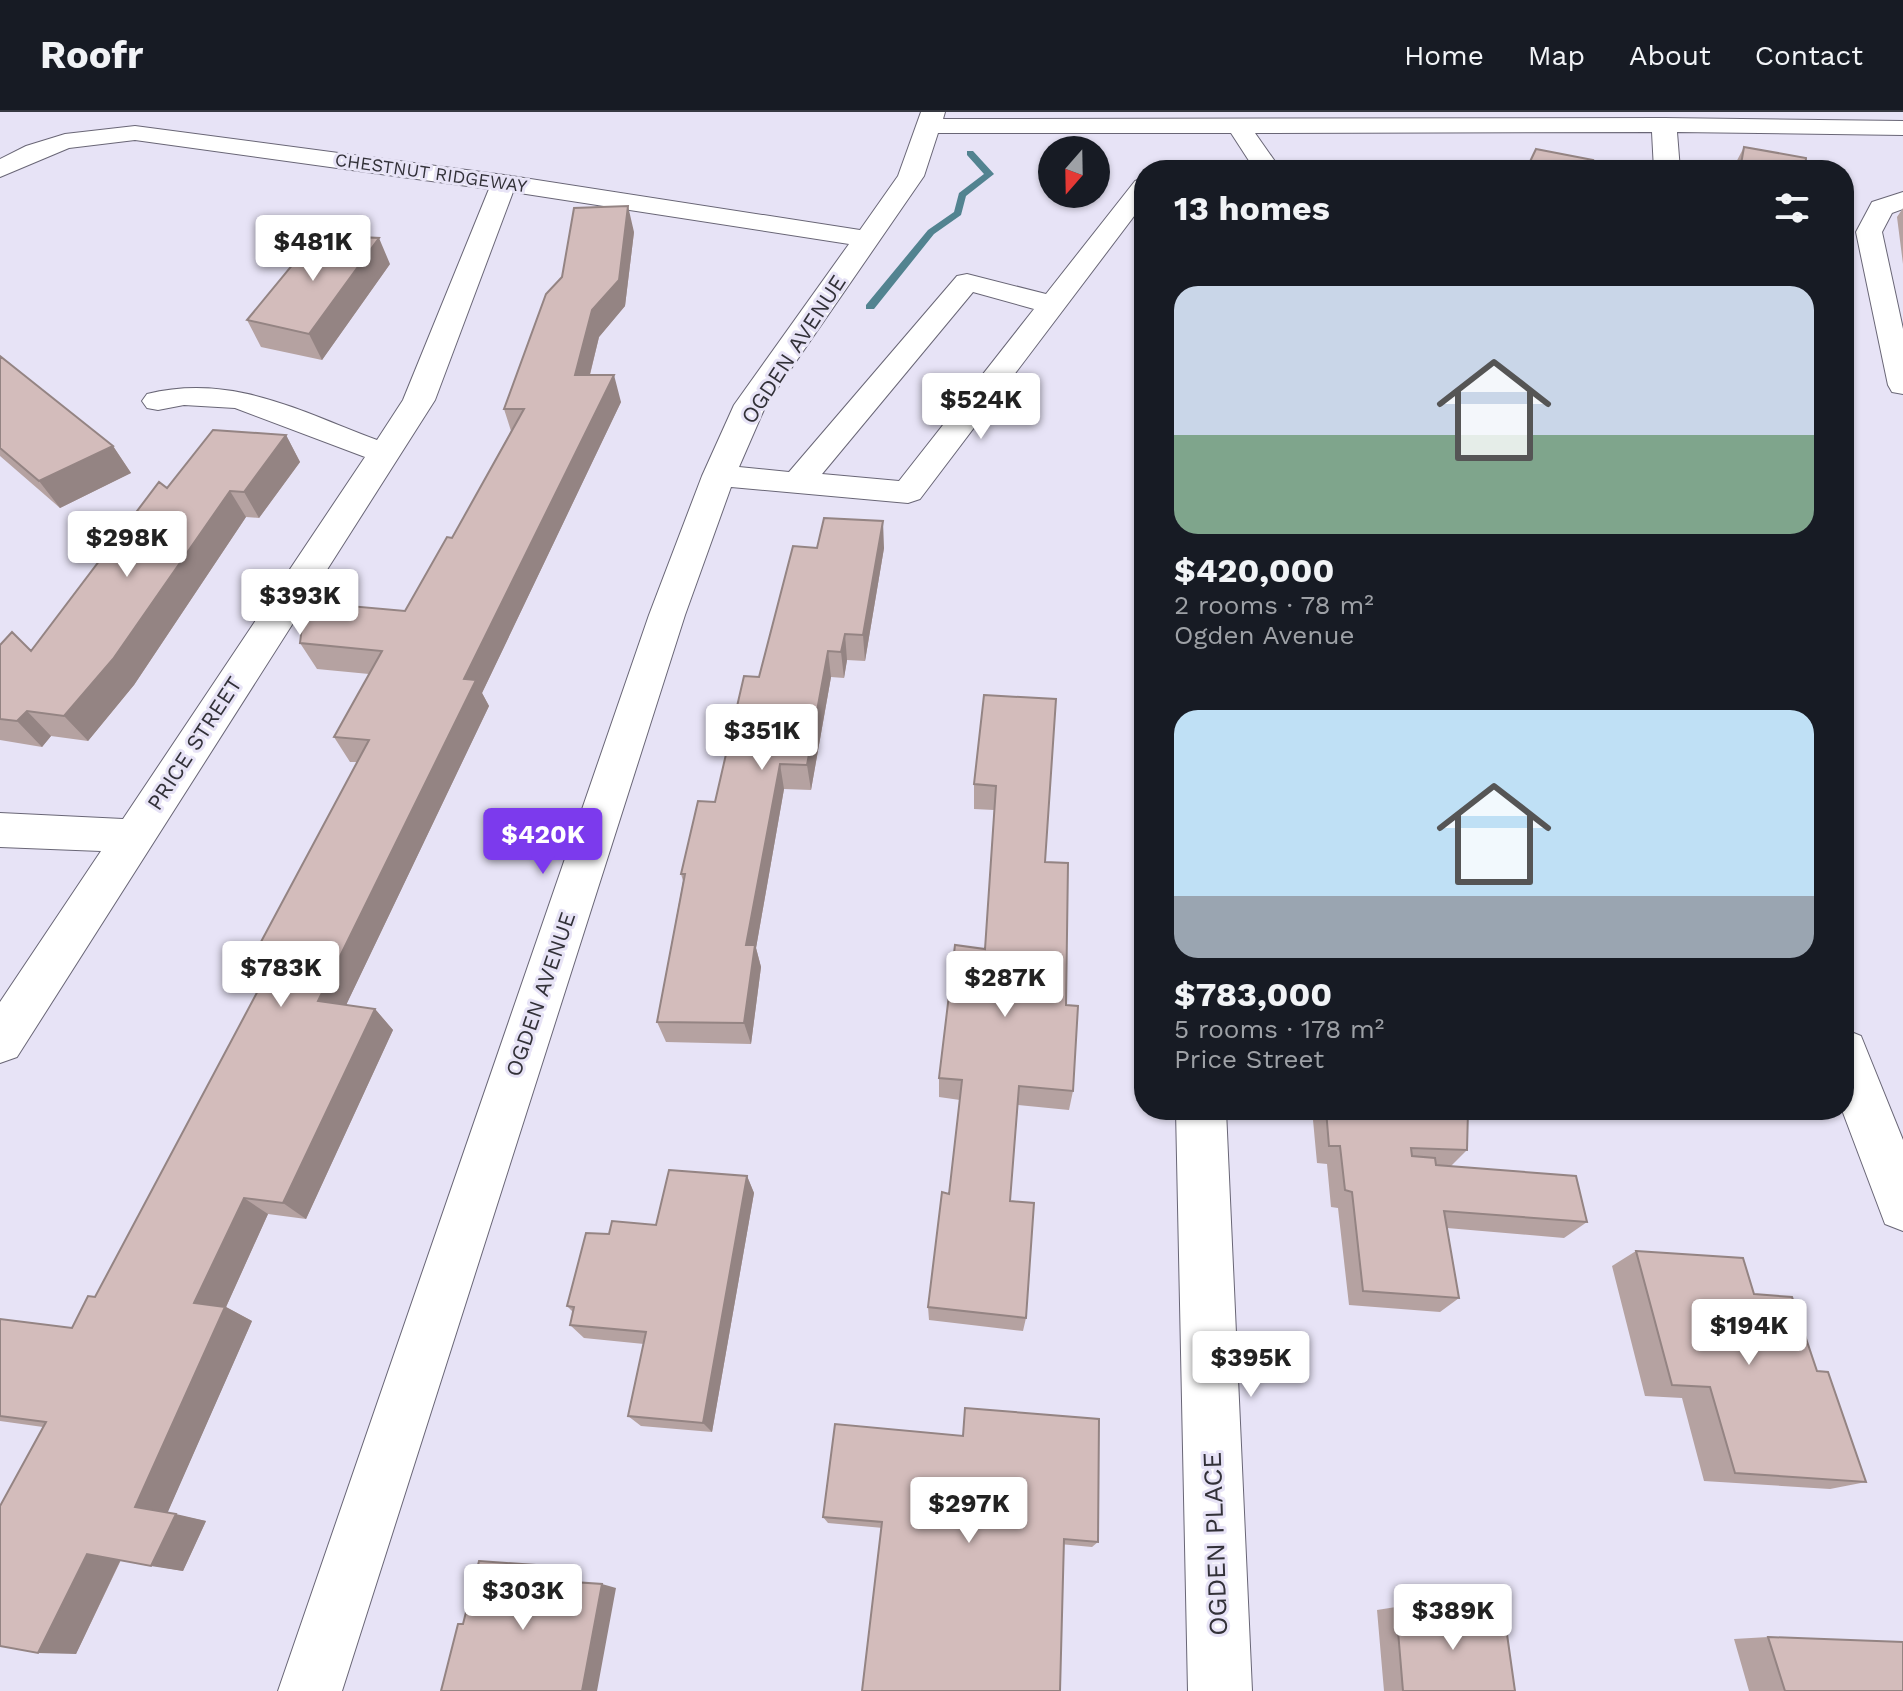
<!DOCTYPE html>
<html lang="en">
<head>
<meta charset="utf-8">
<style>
	:root { --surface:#171b24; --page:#242831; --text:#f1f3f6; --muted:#9ea1a6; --line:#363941; --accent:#7c3aed }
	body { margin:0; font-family:"Work Sans",sans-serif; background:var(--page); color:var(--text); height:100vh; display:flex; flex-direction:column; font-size:30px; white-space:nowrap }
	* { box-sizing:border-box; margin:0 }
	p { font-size:26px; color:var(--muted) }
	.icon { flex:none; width:44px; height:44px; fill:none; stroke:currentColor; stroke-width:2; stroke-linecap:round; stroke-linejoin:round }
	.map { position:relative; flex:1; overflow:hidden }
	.drawer { position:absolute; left:1134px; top:48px; width:720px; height:960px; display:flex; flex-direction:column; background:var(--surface); border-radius:32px; box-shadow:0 2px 6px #0004 }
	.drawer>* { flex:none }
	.needle { width:52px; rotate:200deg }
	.fabs { position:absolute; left:1038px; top:24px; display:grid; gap:16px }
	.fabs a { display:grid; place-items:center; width:72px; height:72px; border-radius:50%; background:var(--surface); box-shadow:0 2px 6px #0004; font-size:40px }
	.price { position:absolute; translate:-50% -68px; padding:0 18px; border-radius:8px; background:#fff; color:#222; font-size:26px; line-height:52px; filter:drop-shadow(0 2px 4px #0008) }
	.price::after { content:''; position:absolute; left:50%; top:48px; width:24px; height:18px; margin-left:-12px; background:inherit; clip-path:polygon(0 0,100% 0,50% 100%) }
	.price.current { background:var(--accent); color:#fff }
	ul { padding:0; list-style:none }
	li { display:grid; align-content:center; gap:16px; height:424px; padding:0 40px }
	li span { display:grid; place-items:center; height:248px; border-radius:24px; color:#555 }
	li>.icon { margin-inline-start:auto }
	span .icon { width:144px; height:144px; fill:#fffc; stroke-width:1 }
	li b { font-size:34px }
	h2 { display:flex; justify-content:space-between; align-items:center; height:96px; padding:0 40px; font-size:34px }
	header { display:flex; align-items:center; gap:48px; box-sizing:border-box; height:112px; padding:0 40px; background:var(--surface); border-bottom:2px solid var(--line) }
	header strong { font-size:38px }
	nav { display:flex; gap:44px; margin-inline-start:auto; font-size:28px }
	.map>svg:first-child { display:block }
</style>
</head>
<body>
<header>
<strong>Roofr</strong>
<nav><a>Home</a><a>Map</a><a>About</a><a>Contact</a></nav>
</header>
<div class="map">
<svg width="1903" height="1579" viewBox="0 0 1903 1579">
	<rect width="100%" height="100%" fill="#e7e3f6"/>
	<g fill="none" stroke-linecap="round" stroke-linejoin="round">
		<path fill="#528390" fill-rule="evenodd" d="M 967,39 L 973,39 L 994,62 L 966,84 L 961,103 L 934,122 L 874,197 L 866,197 L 866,193 L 928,118 L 954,100 L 959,81 L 984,62 L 967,43 Z"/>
		<defs>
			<path id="minor" d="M 921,0 L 945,0 L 943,7 L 1664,6 L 1903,9 L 1903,23 L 1677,20 L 1680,58 L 1654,58 L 1652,20 L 1255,21 L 1281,58 L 1255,58 L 1231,21 L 938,21 L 924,64 L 766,293 L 739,355 L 789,360 L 957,164 L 967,162 L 1046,182 L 1135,69 L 1144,66 L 1144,91 L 920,387 L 908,391 L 731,375 L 685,503 L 342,1579 L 278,1579 L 649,503 L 702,364 L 734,293 L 849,132 L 513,80 L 435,288 L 17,945 L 0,951 L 0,890 L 101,739 L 0,735 L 0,701 L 123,707 L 365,345 L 235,296 L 184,293 L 158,298 L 147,296 L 142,289 L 147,282 C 232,261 299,299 377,328 L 403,288 L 489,77 L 135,28 L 69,36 L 0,65 L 0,47 L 26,34 L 65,22 L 135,14 L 504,63 L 860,118 L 898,64 ZM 973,180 L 1034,197 L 899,369 L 822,362 Z
				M 1903,80 L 1903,97 L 1892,101 L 1882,120 L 1903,217 L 1903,282 L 1892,280 L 1888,273 L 1856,120 L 1872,90 Z
				M 1844,917 L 1861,924 L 1903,1028 L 1903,1119 L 1885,1112 L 1842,998 Z
				M 1176,998 L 1226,998 L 1252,1579 L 1188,1579 Z"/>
		</defs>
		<use href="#minor" stroke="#696676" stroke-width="2"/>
		<use href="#minor" fill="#fff" fill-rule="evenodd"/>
	</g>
	<path fill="#b5a2a1" d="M 1744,35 L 1805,58 L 1732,58 Z
		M 1903,96 L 1903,152 L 1897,105 Z
		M 634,120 L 625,194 L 599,225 L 590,263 L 621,290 L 482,581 L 489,594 L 346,893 L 375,897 L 393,918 L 306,1107 L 268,1102 L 226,1195 L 252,1209 L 167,1401 L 206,1409 L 183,1459 L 121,1448 L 76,1542 L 43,1315 L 0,1309 L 0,1207 L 72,1216 L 95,1185 L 270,856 L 255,841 L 357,650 L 350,650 L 334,625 L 369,562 L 317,557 L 300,531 L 405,499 L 452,426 L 511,319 L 504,297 Z
		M 390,152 L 322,248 L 261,235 L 247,208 Z
		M 0,244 L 113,334 L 131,361 L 60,396 L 0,344 Z
		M 286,323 L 300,350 L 259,406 L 246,405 L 134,573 L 88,629 L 51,624 L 42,635 L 0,628 L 0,533 L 31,539 L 167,376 Z
		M 1144,346 L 1144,386 L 1138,384 Z
		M 817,436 L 884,436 L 865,549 L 847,548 L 844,566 L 831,565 L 811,678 L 784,677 L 756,836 L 761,855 L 751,932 L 666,930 L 657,910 L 683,769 L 681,762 L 715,690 L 759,565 Z
		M 984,583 L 1045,750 L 1066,893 L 1073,979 L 1069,998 L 1018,993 L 1010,1089 L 1026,1206 L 1023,1219 L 929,1208 L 928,1195 L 949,1082 L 960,988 L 939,985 L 939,966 L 985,837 L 994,698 L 974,697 L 974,672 Z
		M 1319,998 L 1457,998 L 1467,1038 L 1451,1054 L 1587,1110 L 1564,1126 L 1447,1116 L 1459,1186 L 1440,1200 L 1349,1193 L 1338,1096 L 1331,1095 L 1327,1052 L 1317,1051 L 1313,1008 Z
		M 747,1064 L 754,1081 L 712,1320 L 641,1314 L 628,1304 L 644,1232 L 584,1226 L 570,1213 L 573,1200 L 567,1194 L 609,1122 L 656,1113 Z
		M 1636,1139 L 1754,1182 L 1817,1259 L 1866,1370 L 1830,1377 L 1704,1369 L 1682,1286 L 1645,1284 L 1612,1154 Z
		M 823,1405 L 1098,1430 L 1092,1435 L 828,1411 Z
		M 1396,1495 L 1515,1579 L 1384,1579 L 1377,1498 Z
		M 1768,1525 L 1903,1579 L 1749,1579 L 1734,1527 Z"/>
	<path fill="#948483" d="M 628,94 L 634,120 L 625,194 L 599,225 L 583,290 L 575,263 L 592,198 Z
		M 379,126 L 390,152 L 322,248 L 309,222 Z
		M 614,263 L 621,290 L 482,581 L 489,594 L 338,910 L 318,889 L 464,567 Z
		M 286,323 L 300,350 L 259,406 L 244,380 Z
		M 113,334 L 131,361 L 60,396 L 39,369 Z
		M 230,379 L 246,405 L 134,573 L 88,629 L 64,604 Z
		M 883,409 L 884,436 L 865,549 L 863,523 Z
		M 845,522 L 847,548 L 844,566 L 841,540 Z
		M 828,539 L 831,565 L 811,678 L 807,653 Z
		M 27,599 L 51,624 L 42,635 L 17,609 Z
		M 780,652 L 784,677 L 756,836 L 761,855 L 751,932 L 744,911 L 746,833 Z
		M 375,897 L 393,918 L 306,1107 L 283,1091 Z
		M 747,1064 L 754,1081 L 712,1320 L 703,1311 Z
		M 244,1086 L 268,1102 L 226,1195 L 252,1209 L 167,1402 L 135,1395 L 194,1191 Z
		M 176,1402 L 206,1409 L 183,1459 L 151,1454 Z
		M 87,1442 L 121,1447 L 76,1542 L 38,1541 Z
		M 549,1454 L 565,1458 L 561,1472 L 545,1468 Z
		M 602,1472 L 616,1476 L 597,1579 L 582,1579 Z"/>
	<path fill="#d3bcbb" stroke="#948483" stroke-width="2" d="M 1744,35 L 1806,46 L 1805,58 L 1740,58 Z
		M 1536,37 L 1593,48 L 1589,58 L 1526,58 Z
		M 628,94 L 619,168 L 592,198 L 575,263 L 614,263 L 464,567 L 476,568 L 318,889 L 375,897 L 283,1091 L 244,1086 L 194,1191 L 225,1195 L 135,1395 L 176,1402 L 151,1454 L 87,1442 L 38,1541 L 0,1534 L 0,1394 L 46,1310 L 0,1304 L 0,1207 L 72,1216 L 88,1184 L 95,1185 L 277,843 L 255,841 L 369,628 L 334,625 L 382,539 L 300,531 L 305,490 L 405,499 L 447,425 L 452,426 L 524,297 L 504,297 L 546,182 L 562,165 L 574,96 Z
		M 317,123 L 379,126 L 309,222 L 247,208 Z
		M 0,244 L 113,334 L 39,369 L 0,336 Z
		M 213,318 L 286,323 L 244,380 L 230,379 L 113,547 L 64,604 L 27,599 L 17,609 L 0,607 L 0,533 L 12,520 L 31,539 L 159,370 L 167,376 Z
		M 824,406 L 883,409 L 863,523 L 845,522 L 841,540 L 828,539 L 807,653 L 780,652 L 746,833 L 755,833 L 744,911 L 657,910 L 685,762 L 681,762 L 698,689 L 715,690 L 744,564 L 759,565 L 793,434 L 817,436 Z
		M 984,583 L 1056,587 L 1045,750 L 1068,751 L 1066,893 L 1078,894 L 1073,979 L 1019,974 L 1010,1089 L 1034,1091 L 1026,1206 L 928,1195 L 942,1080 L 949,1082 L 962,968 L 939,966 L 955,833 L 985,837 L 996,674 L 974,672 Z
		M 1326,998 L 1457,998 L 1468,999 L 1467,1038 L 1411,1036 L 1412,1044 L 1435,1046 L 1436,1053 L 1576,1064 L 1587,1110 L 1444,1099 L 1459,1186 L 1363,1179 L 1352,1080 L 1345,1078 L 1340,1034 L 1329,1034 Z
		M 669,1058 L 747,1064 L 703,1311 L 628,1304 L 646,1220 L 570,1213 L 574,1195 L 567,1194 L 586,1121 L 609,1122 L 612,1109 L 656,1113 Z
		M 1636,1139 L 1743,1146 L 1754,1182 L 1792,1185 L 1817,1259 L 1828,1260 L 1866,1370 L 1735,1361 L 1710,1275 L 1672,1273 Z
		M 965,1296 L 1099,1307 L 1098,1430 L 1064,1427 L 1060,1579 L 862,1579 L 882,1410 L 823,1405 L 835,1312 L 963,1324 Z
		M 479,1449 L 549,1454 L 545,1468 L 602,1472 L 582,1579 L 441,1579 L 458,1512 L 463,1512 Z
		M 1396,1495 L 1505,1508 L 1515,1579 L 1403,1579 Z
		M 1768,1525 L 1903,1530 L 1903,1579 L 1785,1579 Z"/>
	<g text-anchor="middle" stroke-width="6" stroke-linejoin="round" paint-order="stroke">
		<g font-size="18" fill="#323138" stroke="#e7e3f6">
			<text transform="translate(431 61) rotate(8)" y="6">CHESTNUT RIDGEWAY</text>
		</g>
		<g font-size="22" fill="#323138" stroke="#e7e3f6">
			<text transform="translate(793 237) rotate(-57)" y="8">OGDEN AVENUE</text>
			<text transform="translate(194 631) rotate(-57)" y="8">PRICE STREET</text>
			<text transform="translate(540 882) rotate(-71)" y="8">OGDEN AVENUE</text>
		</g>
		<g font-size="26" fill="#323138" stroke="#e7e3f6">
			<text transform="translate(1215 1432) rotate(-92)" y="9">OGDEN PLACE</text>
		</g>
	</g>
</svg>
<div class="fabs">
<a><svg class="needle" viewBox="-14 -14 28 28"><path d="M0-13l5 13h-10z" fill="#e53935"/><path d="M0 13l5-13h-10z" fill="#9ea1a6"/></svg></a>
</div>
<b class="price" style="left:313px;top:171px">$481K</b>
<b class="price" style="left:981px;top:329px">$524K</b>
<b class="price" style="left:127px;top:467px">$298K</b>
<b class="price" style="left:300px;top:525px">$393K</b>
<b class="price" style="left:762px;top:660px">$351K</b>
<b class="price current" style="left:543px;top:764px">$420K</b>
<b class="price" style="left:281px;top:897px">$783K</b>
<b class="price" style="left:1005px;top:907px">$287K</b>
<b class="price" style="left:1749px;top:1255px">$194K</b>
<b class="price" style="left:1251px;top:1287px">$395K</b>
<b class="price" style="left:969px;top:1433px">$297K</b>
<b class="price" style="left:523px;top:1520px">$303K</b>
<b class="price" style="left:1453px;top:1540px">$389K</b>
<section class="drawer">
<h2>13 homes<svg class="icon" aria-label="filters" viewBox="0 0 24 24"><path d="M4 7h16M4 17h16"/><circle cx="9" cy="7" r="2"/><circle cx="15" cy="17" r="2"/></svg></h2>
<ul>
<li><span style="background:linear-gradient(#c9d6e8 60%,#7fa58c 0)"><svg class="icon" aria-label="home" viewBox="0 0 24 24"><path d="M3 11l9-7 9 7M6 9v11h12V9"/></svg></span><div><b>$420,000</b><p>2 rooms · 78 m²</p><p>Ogden Avenue</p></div></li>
<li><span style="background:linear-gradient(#bfe0f5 75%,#9aa5b1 0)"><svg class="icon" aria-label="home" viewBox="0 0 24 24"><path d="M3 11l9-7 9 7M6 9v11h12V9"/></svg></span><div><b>$783,000</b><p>5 rooms · 178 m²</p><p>Price Street</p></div></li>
</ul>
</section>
</div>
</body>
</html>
